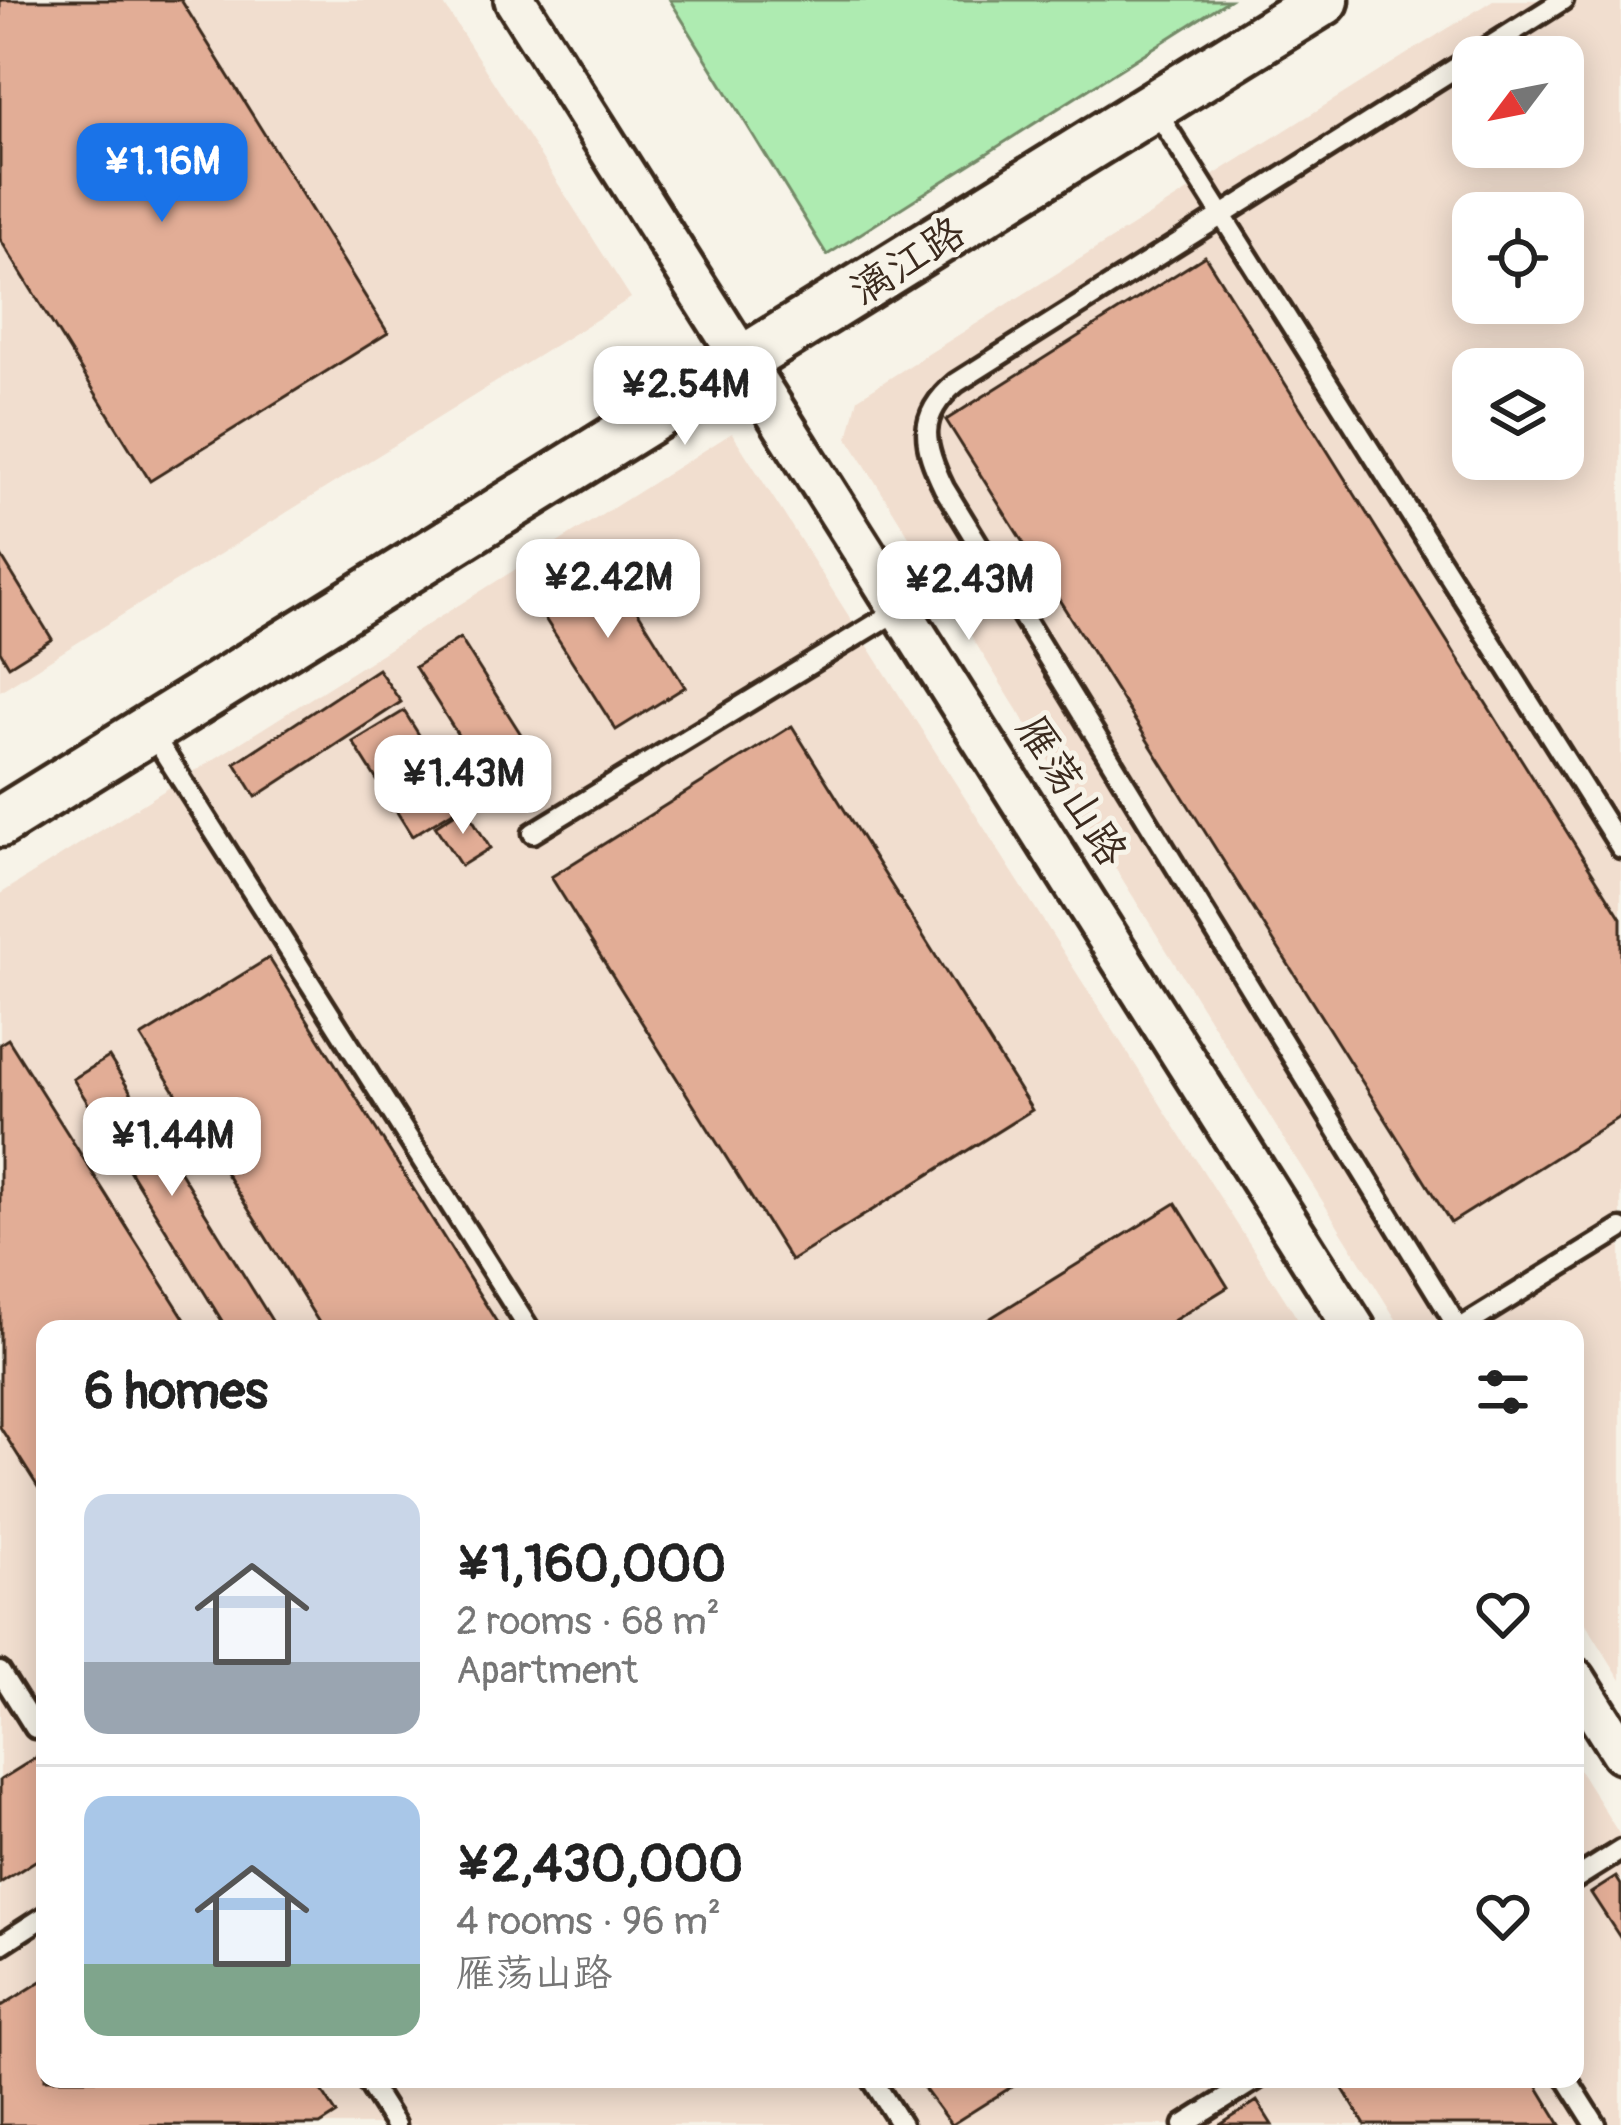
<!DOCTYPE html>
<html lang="en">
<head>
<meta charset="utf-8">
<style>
	:root { --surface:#fff; --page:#f2f2f2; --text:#222; --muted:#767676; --line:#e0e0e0; --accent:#1a73e8 }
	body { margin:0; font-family:Pangolin,"LXGW WenKai TC",sans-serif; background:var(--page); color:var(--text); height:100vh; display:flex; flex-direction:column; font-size:45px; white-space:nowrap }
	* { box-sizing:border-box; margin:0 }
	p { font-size:39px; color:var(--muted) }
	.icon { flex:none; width:66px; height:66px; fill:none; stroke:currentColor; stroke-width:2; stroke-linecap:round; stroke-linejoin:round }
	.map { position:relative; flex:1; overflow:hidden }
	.drawer { position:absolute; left:36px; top:1320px; width:1548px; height:768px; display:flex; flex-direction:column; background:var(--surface); border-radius:24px; box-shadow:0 6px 30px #0003 }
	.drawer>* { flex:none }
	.needle { width:78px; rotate:238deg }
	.fabs { position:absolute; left:1452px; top:36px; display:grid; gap:24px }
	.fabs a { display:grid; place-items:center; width:132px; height:132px; border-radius:24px; background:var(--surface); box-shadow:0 6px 30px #0003; font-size:60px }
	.price { position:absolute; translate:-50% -102px; padding:0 27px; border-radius:24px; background:#fff; color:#222; font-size:39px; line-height:78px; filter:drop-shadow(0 3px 6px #0008) }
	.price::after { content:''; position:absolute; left:50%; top:72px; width:36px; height:27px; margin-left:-18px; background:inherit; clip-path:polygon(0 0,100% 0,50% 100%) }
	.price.selected { background:var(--accent); color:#fff }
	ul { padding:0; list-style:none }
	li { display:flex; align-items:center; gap:36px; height:300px; padding:0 48px }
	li+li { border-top:3px solid var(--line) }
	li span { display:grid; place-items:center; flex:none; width:336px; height:240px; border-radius:24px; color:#555 }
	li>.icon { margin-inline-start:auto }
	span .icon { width:144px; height:144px; fill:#fffc; stroke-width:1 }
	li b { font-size:51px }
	h2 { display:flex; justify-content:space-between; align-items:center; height:144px; padding:0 48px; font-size:51px }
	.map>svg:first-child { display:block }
</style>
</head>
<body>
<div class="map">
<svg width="1621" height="2125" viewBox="0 0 1621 2125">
	<rect width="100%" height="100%" fill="#f7f3e8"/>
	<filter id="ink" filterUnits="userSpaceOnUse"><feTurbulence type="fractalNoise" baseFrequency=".00833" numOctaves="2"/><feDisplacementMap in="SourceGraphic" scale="24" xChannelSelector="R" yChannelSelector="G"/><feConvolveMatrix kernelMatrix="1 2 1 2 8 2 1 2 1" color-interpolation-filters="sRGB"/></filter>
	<g filter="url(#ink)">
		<path fill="#f1decf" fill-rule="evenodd" d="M 0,0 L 441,0 L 631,298 L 0,691 Z
			M 1493,0 L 1621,0 L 1621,1680 L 1575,1606 L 1575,1329 L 1402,1329 L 848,438 L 858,398 ZM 1473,57 L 1563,57 L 1563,147 L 1473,147 ZM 1473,213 L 1563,213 L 1563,303 L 1473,303 ZM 1473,369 L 1563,369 L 1563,459 L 1473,459 Z
			M 732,433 L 1304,1329 L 45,1329 L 45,2079 L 1575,2079 L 1575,1763 L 1621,1837 L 1621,2125 L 0,2125 L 0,894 Z"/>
		<path fill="#aeebb1" stroke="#748a68" stroke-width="3" d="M 670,0 L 1229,0 L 827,255 Z"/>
		<path fill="#e2ad96" stroke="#3b2a1e" stroke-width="3" d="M 0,0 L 181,0 L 388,333 L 150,481 L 0,239 Z
			M 1205,256 L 1621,918 L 1621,1116 L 1451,1223 L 946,420 Z
			M 600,551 L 685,687 L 616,730 L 530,595 Z
			M 0,554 L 52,639 L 9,666 L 0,651 Z
			M 460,638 L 548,777 L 502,805 L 415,667 Z
			M 378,669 L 401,702 L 256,797 L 235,763 Z
			M 404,711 L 463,805 L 412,836 L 353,742 Z
			M 792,726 L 1032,1110 L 791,1261 L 551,877 Z
			M 465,807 L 490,848 L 461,866 L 435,826 Z
			M 269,958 L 501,1329 L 323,1329 L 141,1037 Z
			M 8,1039 L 191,1329 L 45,1329 L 45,1498 L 0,1427 L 0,1044 Z
			M 109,1057 L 277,1329 L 227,1329 L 73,1079 Z
			M 1176,1203 L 1228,1287 L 1160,1329 L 973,1329 Z
			M 45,1752 L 45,1855 L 0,1883 L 0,1780 Z
			M 1616,1877 L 1621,1885 L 1621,1939 L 1591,1893 Z
			M 45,1979 L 45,2079 L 314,2079 L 337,2114 L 320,2125 L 0,2125 L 0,2007 Z
			M 917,2079 L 1024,2079 L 951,2125 Z
			M 1337,2079 L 1533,2079 L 1561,2125 L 1365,2125 Z
			M 1257,2101 L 1272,2125 L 1220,2125 Z"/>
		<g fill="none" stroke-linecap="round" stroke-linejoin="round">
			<defs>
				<path id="service" d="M 1473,57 L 956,383 C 916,416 923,445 944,488 L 1459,1329 L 1621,1229
					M 1473,57 L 1563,0
					M 1153,106 L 1621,848
					M 150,730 L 529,1329
					M 533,833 L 902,608
					M 0,1672 L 35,1728
					M 1575,1879 L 1621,1850
					M 0,1945 L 45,1916
					M 366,2079 L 395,2125
					M 872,2079 L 901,2125
					M 1567,2079 L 1596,2125
					M 1184,2125 L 1257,2079"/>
				<path id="minor" d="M 515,0 L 1355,1329
					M 1575,1679 L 1621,1752"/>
				<path id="tertiary" d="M 0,822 L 1324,0"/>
			</defs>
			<use href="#service" stroke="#3b2a1e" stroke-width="27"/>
			<use href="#minor" stroke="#3b2a1e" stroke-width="48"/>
			<use href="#tertiary" stroke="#3b2a1e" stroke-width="57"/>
			<use href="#service" stroke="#f7f3e8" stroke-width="18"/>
			<use href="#minor" stroke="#f7f3e8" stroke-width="39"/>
			<use href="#tertiary" stroke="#f7f3e8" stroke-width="48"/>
		</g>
	</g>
	<g text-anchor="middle" stroke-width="10" stroke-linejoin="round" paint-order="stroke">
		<g font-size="42" fill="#3b2a1e" stroke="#f7f3e8">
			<text transform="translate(907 260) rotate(-32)" y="15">漓江路</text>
			<text transform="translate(1073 790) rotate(58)" y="15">雁荡山路</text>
		</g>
	</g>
</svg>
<div class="fabs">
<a><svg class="needle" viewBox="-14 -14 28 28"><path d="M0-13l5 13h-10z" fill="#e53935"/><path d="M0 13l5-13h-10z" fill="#767676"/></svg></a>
<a><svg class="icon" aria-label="locate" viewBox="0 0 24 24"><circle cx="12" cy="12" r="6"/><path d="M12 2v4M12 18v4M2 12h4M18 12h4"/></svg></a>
<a><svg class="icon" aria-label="layers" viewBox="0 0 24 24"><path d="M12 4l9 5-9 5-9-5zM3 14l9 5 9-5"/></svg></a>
</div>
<b class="price selected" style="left:162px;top:225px">¥1.16M</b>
<b class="price" style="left:685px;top:448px">¥2.54M</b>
<b class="price" style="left:608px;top:641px">¥2.42M</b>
<b class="price" style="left:969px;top:643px">¥2.43M</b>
<b class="price" style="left:463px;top:837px">¥1.43M</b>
<b class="price" style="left:172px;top:1199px">¥1.44M</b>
<section class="drawer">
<h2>6 homes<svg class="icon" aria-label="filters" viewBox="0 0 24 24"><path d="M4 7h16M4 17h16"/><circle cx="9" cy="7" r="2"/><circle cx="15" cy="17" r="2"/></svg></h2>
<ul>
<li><span style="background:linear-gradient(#c9d6e8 70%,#9aa5b1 0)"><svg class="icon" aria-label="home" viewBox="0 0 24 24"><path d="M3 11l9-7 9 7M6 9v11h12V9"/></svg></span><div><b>¥1,160,000</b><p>2 rooms · 68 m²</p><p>Apartment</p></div><svg class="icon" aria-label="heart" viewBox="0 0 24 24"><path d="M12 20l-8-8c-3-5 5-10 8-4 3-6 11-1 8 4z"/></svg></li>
<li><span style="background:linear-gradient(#a9c7e8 70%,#7fa58c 0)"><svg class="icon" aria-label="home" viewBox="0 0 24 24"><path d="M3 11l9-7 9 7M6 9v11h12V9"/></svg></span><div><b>¥2,430,000</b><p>4 rooms · 96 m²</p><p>雁荡山路</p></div><svg class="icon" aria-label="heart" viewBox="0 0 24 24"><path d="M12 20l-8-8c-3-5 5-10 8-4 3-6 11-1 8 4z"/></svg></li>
</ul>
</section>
</div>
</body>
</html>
